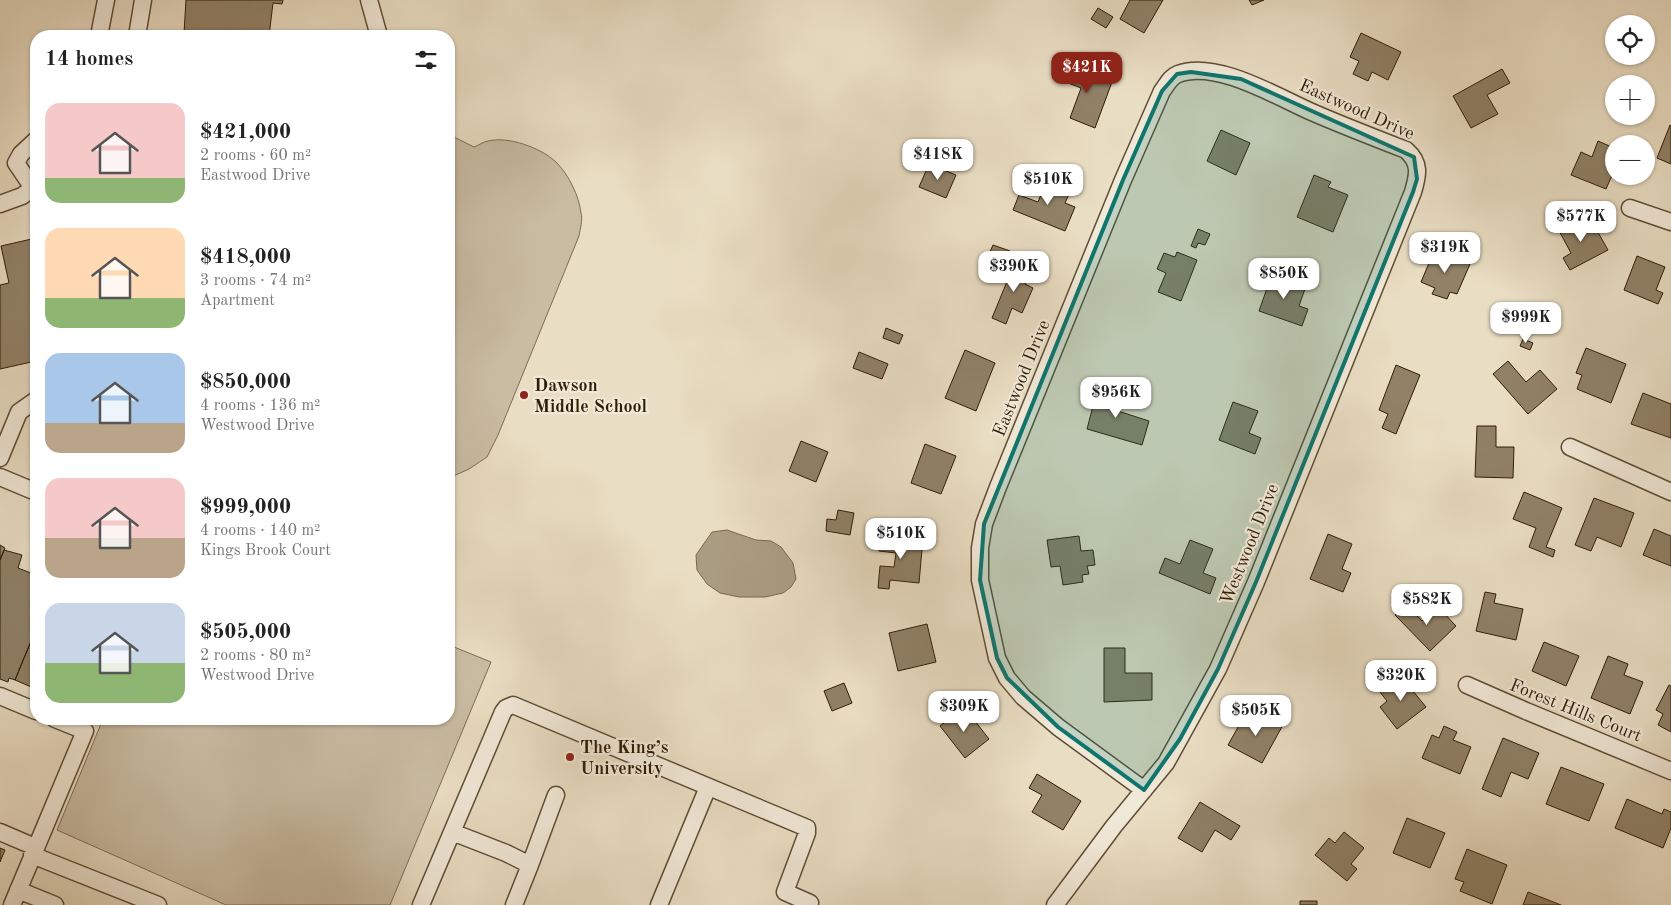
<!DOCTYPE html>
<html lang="en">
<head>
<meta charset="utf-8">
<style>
	:root { --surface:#fff; --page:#f2f2f2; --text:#222; --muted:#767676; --accent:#8f2418 }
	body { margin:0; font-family:"Old Standard TT",serif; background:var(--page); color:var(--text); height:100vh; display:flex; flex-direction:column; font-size:19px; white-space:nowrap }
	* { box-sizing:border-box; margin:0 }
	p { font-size:16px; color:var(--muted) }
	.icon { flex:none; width:28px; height:28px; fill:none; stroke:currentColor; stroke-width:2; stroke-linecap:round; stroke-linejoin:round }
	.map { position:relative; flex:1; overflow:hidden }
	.side { position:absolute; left:30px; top:30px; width:425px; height:695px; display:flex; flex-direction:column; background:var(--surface); border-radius:20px; box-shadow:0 1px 4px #0004 }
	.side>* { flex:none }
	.tools { position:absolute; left:1605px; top:15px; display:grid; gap:10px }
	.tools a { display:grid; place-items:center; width:50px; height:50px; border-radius:50%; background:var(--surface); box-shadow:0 1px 4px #0004; font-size:25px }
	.price { position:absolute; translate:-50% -42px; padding:0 11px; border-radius:10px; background:#fff; color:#222; font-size:16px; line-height:32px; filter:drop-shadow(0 1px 2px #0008) }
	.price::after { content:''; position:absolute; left:50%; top:30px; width:15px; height:11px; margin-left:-8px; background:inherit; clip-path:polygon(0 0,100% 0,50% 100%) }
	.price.current { background:var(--accent); color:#fff }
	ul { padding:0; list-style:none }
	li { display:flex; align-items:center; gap:15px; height:125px; padding:0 15px }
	li span { display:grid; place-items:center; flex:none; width:140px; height:100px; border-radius:15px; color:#555 }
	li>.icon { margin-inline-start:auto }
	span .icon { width:60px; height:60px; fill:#fffc; stroke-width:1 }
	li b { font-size:21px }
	h2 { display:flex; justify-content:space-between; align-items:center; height:60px; padding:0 15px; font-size:21px }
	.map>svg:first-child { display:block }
</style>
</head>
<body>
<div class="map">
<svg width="1671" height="905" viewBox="0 0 1671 905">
	<rect width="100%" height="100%" fill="#e9ddc3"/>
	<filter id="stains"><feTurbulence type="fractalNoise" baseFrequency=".004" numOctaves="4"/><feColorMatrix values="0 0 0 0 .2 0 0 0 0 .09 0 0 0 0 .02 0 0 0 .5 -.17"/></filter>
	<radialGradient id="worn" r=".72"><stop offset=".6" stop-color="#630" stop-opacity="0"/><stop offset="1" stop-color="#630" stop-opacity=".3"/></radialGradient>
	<path fill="#c9bca3" stroke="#7c6c54" d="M 450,135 L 474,147 C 479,145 483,142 488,141 C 509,136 541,148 556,162 C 569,175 579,196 581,213 C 583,220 580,229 579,236 L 498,435 L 487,457 L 469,469 L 449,478 L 449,139 Z
		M 449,645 L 491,662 L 390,905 L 226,905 L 57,830 L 103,719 L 449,719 Z"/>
	<path fill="#aa9c82" stroke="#796950" d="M 727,530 L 756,540 L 771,541 L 781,547 L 793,563 L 796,579 L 791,587 L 783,593 L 765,597 L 739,597 L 720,593 L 707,584 L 697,570 L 696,555 L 712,532 Z"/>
	<path fill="#908167" stroke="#2f1d04" d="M 186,0 L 283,0 L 282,4 L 273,3 L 269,36 L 200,36 L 201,34 L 184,33 Z
		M 1130,0 L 1163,0 L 1144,33 L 1120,19 Z
		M 1249,0 L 1264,0 L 1252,5 Z
		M 1098,8 L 1113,17 L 1106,28 L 1091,19 Z
		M 1361,33 L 1401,52 L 1388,80 L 1372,72 L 1368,81 L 1353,74 L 1359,61 L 1350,57 Z
		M 1063,64 L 1112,82 L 1095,128 L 1070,118 L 1081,88 L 1058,79 Z
		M 1502,69 L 1510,83 L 1487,95 L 1498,114 L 1471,128 L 1453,96 Z
		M 1670,125 L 1671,126 L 1671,164 L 1657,158 Z
		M 1221,130 L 1250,143 L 1236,175 L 1207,161 Z
		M 1598,141 L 1614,148 L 1614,171 L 1606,189 L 1571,175 L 1581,152 L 1592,157 Z
		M 929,164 L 956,175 L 946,198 L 919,187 Z
		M 1314,175 L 1331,182 L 1328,187 L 1348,195 L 1333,232 L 1297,217 Z
		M 1047,180 L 1071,190 L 1065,203 L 1075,207 L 1065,231 L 1013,210 L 1019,195 L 1038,202 Z
		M 1575,218 L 1579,227 L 1591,220 L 1608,250 L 1570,270 L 1563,258 L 1571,253 L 1557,227 Z
		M 1198,229 L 1210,234 L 1205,245 L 1198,243 L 1196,248 L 1191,246 Z
		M 36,238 L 36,361 L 0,369 L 0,285 L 9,283 L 1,246 Z
		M 993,245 L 1010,251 L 1003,268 L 986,261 Z
		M 1435,249 L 1470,264 L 1457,294 L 1450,292 L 1447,299 L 1432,294 L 1435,288 L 1421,282 Z
		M 1177,252 L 1197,260 L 1181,301 L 1158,292 L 1166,273 L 1157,269 L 1164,253 L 1175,257 Z
		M 1637,256 L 1665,267 L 1656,290 L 1663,293 L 1658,304 L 1624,290 Z
		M 1015,262 L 1031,268 L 1025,284 L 1033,288 L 1022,313 L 1012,308 L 1006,324 L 992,318 Z
		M 1272,274 L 1306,286 L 1299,306 L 1308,309 L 1302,326 L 1259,311 Z
		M 886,328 L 903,335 L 899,344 L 883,338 Z
		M 1523,339 L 1533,343 L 1530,350 L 1520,346 Z
		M 1586,348 L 1626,364 L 1611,403 L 1577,389 L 1582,375 L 1576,373 Z
		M 965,350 L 995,363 L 976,411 L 945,398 Z
		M 859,352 L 888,364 L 882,379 L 853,368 Z
		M 1508,361 L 1526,382 L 1540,370 L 1557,389 L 1528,414 L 1493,374 Z
		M 1396,365 L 1420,375 L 1396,434 L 1382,428 L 1388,414 L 1379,410 Z
		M 1098,387 L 1123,394 L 1118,411 L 1149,421 L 1142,445 L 1087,429 Z
		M 1643,393 L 1671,404 L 1671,438 L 1631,424 Z
		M 1233,402 L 1258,411 L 1249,433 L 1261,438 L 1255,454 L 1219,440 Z
		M 1477,426 L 1496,426 L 1496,447 L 1514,447 L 1513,478 L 1475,477 Z
		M 801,441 L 828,452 L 816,482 L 789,471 Z
		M 925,444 L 956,456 L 941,494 L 911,483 Z
		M 1524,492 L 1562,508 L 1546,547 L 1555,550 L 1553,557 L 1529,547 L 1536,528 L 1513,519 Z
		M 1594,498 L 1634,513 L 1621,547 L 1597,537 L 1591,551 L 1575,545 Z
		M 838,510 L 854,513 L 850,535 L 826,531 L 827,519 L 836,520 Z
		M 1654,529 L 1671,536 L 1671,566 L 1643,555 Z
		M 881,534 L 923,538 L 919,583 L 890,580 L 889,589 L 878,588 L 880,566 L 894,567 L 896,553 L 879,551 Z
		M 1328,534 L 1352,544 L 1342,569 L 1351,573 L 1343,592 L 1310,579 Z
		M 1079,536 L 1081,551 L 1093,550 L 1095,565 L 1087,566 L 1089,574 L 1082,575 L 1083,582 L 1063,585 L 1060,566 L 1051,567 L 1047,540 Z
		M 1190,540 L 1213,549 L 1203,573 L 1216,578 L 1210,594 L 1159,573 L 1165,558 L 1180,564 Z
		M 0,545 L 5,548 L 0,560 Z
		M 4,550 L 22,555 L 18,568 L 36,575 L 36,629 L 15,680 L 9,678 L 8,682 L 0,679 L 0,560 Z
		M 1485,592 L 1496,594 L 1494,603 L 1523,609 L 1516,640 L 1476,631 Z
		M 1406,604 L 1422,621 L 1437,606 L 1456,626 L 1430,651 L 1395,615 Z
		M 927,624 L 936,662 L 898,671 L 889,633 Z
		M 36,629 L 36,689 L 15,680 Z
		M 1544,642 L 1579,656 L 1566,686 L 1532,671 Z
		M 1104,648 L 1125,648 L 1125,673 L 1152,673 L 1152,700 L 1104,702 Z
		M 1608,656 L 1628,664 L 1624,675 L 1643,682 L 1630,714 L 1591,698 Z
		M 1400,675 L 1426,707 L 1397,729 L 1380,707 L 1387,701 L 1380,692 Z
		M 844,683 L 852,703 L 832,711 L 824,691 Z
		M 1669,685 L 1671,686 L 1671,732 L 1658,725 L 1663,714 L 1656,710 Z
		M 964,707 L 989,739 L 965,758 L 940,726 Z
		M 1246,713 L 1266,724 L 1271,716 L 1284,723 L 1262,763 L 1228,745 Z
		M 1444,726 L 1457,732 L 1453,740 L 1471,747 L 1460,774 L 1422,758 L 1432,735 L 1439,738 Z
		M 1503,738 L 1539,753 L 1528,779 L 1511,772 L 1501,797 L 1482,789 Z
		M 1561,767 L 1604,784 L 1589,821 L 1546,804 Z
		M 1037,774 L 1081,801 L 1063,830 L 1032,812 L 1042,795 L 1029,788 Z
		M 1627,799 L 1662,814 L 1664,809 L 1671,812 L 1671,828 L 1663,848 L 1615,828 Z
		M 1200,802 L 1240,826 L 1231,840 L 1215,830 L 1202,852 L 1178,838 Z
		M 1407,818 L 1445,833 L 1430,868 L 1393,853 Z
		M 1344,832 L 1364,848 L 1351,864 L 1357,869 L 1347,881 L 1315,855 L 1329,838 L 1335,843 Z
		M 0,848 L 5,850 L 0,862 Z
		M 1467,849 L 1507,865 L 1492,904 L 1460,891 L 1464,882 L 1455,879 Z
		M 1528,892 L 1561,905 L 1523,905 Z
		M 1300,901 L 1317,901 L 1317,905 L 1300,905 Z"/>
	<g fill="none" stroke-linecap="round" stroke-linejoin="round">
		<defs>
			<path id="minor" d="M 369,0 L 379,36
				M 99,36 L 106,0
				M 137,36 L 143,0
				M 33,188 L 16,163 L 21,154 L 36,140
				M 0,204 L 22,196 L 36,186
				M 1630,208 L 1671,222
				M 1570,447 L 1671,492
				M 0,458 L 19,412 L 36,400
				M 0,477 L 36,492
				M 1467,685 L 1526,711 L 1671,771
				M 0,696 L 36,711
				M 0,832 L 35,847
				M 452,832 L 506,853 L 530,865 L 514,905
				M 32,855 L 158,905
				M 530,865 L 556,795
				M 18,890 L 55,905
				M 12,905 L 85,731 L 55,719
				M 421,905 L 503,712 L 506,708 L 513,705 L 807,828 L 807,833 L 785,892 L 810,903 L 809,905
				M 659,905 L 708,787
				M 1055,905 L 1114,826 L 1166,763 L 1218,669 L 1256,582 L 1413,192 C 1418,175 1421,163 1406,150 C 1375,138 1344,126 1314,113 C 1279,98 1216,59 1178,74 C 1170,77 1167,85 1162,91 L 1123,180 L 998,487 L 984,524 L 980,548 L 980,580 L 997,658 L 1007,678 L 1023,697 L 1058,727 L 1144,790"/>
		</defs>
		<use href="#minor" stroke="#5e4d34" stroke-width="19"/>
		<use href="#minor" stroke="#f1e9d8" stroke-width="16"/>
	</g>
	<path fill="#0f766e" fill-opacity="0.2" stroke="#0f766e" stroke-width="4" stroke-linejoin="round" d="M 1191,72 L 1241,79 L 1414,157 L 1417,179 L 1413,192 L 1256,582 L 1218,669 L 1180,739 L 1144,790 L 1058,727 L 1007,678 L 997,658 L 980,580 L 984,524 L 1123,180 L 1162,91 L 1177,74 Z"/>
	<g fill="#8f2418" stroke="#f1e9d8" stroke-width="2">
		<circle cx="524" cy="395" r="5"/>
		<circle cx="570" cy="757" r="5"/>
	</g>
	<g text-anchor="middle" stroke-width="4.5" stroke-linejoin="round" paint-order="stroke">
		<g font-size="18" fill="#2f1d04" stroke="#f1e9d8">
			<text transform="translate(1357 109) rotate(24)" y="6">Eastwood Drive</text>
			<text transform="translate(1021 378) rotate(-68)" y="6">Eastwood Drive</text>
			<text transform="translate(1249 544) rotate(-68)" y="6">Westwood Drive</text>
			<text transform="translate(1576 710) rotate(22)" y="6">Forest Hills Court</text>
		</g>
		<g font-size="18" font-weight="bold" fill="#2f1d04" stroke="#f1e9d8" text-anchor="start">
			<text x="534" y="391">Dawson<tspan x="534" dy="21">Middle School</tspan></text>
			<text x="580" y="753">The King’s<tspan x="580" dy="21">University</tspan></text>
		</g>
	</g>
	<rect width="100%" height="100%" filter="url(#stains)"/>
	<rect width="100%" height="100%" fill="url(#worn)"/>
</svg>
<div class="tools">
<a><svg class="icon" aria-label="locate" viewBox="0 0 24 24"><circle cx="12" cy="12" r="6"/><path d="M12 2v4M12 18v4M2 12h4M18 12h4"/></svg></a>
<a>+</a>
<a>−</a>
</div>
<b class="price current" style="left:1087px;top:94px">$421K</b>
<b class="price" style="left:938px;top:181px">$418K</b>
<b class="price" style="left:1048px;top:206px">$510K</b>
<b class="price" style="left:1581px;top:243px">$577K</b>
<b class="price" style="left:1445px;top:274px">$319K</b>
<b class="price" style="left:1014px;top:293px">$390K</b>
<b class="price" style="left:1284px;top:300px">$850K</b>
<b class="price" style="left:1526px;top:344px">$999K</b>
<b class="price" style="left:1116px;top:419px">$956K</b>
<b class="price" style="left:901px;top:560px">$510K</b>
<b class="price" style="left:1427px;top:626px">$582K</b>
<b class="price" style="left:1401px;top:702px">$320K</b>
<b class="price" style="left:964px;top:733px">$309K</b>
<b class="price" style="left:1256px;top:737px">$505K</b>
<section class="side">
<h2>14 homes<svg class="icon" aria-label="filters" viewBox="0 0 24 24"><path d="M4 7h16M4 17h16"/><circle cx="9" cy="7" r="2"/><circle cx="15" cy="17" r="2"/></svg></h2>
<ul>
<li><span style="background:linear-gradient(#f6c9c9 75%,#8fb573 0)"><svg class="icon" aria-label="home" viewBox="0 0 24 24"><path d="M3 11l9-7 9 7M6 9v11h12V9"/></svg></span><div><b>$421,000</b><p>2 rooms · 60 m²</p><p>Eastwood Drive</p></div></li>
<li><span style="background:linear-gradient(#ffd9b3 70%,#8fb573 0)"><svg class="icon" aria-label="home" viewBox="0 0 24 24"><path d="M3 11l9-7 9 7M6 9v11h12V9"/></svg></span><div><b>$418,000</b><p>3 rooms · 74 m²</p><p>Apartment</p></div></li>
<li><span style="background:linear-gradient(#a9c7e8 70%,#b9a48a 0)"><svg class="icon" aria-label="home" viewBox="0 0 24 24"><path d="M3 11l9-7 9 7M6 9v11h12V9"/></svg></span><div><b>$850,000</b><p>4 rooms · 136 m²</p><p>Westwood Drive</p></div></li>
<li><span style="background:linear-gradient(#f6c9c9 60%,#b9a48a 0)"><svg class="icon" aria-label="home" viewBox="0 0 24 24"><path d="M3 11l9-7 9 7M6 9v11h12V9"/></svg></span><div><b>$999,000</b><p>4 rooms · 140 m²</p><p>Kings Brook Court</p></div></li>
<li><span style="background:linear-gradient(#c9d6e8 60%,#8fb573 0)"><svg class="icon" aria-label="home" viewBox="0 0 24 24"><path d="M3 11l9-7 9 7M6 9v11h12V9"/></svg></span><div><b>$505,000</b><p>2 rooms · 80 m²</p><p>Westwood Drive</p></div></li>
</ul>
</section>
</div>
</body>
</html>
